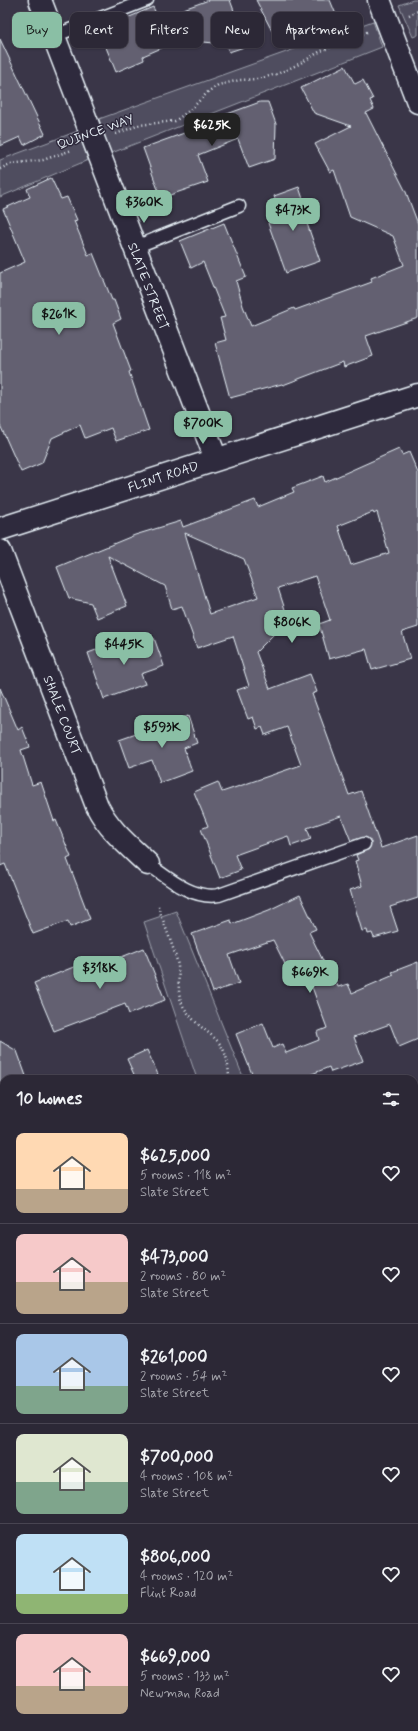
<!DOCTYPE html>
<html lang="en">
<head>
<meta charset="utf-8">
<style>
	:root { --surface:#2c2836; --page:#383442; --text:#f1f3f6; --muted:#a6a6ad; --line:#484451; --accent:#8abfa5 }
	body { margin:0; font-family:Mynerve,sans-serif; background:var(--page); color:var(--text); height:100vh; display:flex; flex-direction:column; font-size:15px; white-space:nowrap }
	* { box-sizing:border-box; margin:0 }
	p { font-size:13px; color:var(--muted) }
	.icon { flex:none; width:22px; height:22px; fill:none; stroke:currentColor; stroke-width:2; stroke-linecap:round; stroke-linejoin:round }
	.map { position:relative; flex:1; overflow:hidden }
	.sheet { position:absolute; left:0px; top:1075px; width:418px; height:656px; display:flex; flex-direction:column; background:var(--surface); border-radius:12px 12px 0 0; box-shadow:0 1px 3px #0004,0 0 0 1px var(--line) }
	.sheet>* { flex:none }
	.hud { position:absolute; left:12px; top:12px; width:394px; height:36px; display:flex; gap:8px }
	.price { position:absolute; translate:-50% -34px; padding:0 9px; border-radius:8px; background:var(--accent); color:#111; font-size:13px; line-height:26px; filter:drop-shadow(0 1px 2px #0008) }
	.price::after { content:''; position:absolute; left:50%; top:24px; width:12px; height:9px; margin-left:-6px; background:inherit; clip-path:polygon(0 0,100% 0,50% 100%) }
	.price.current { background:#222; color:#fff }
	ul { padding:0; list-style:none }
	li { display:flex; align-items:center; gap:12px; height:100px; padding:0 16px }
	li+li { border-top:1px solid var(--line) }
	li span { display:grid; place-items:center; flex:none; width:112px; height:80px; border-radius:8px; color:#555 }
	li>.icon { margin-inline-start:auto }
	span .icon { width:48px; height:48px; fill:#fffc; stroke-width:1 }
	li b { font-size:17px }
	h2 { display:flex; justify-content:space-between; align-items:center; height:48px; padding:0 16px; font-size:17px }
	.tag { padding:0 14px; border-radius:8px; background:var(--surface); box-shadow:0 1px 3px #0004,0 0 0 1px var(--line); font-size:14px; line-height:36px }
	.tag.current { background:var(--accent); color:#111 }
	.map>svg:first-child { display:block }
</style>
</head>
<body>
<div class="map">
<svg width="418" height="1731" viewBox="0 0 418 1731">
	<rect width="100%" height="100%" fill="#3a3648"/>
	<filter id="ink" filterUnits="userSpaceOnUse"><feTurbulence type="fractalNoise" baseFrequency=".025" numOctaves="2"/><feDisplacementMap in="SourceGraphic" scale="8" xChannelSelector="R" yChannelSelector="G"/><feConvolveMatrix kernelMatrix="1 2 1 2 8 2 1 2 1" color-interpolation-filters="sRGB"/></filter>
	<g filter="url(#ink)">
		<path fill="#504e5f" stroke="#9ca0ac" d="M 413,0 L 418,0 L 418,35 L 413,37 L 399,5 Z
			M 373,21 L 382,47 L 109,154 L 99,119 Z
			M 78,131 L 88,160 L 0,197 L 0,160 Z
			M 176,911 L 244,1079 L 197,1079 L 144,922 Z
			M 4,1296 L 4,1333 L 0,1334 L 0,1297 Z"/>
		<path fill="#636171" stroke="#e8f1f8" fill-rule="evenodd" d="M 209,0 L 230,0 L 247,46 L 229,52 L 226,44 L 180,40 L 143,56 L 144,60 L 116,72 L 99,30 L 153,7 L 158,18 Z
			M 256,0 L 330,0 L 337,17 L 297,34 L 292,22 L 272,31 Z
			M 0,39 L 45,134 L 24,145 L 20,137 L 0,146 Z
			M 345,66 L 355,84 L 363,80 L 373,99 L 370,100 L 374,109 L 366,113 L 406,192 L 418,224 L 418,318 L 366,336 L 373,356 L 344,367 L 343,362 L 283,385 L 282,384 L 230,398 L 215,343 L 226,340 L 220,318 L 225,317 L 203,262 L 191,268 L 180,241 L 224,223 L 246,277 L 236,281 L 243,306 L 251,326 L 294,308 L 295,310 L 372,282 L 371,278 L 404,265 L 393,236 L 350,217 L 334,170 L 330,172 L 315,144 L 351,126 L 314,113 L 301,88 Z
			M 260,102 L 268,102 L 276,124 L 275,159 L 249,168 L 238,139 L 198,155 L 208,182 L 161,198 L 143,148 L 209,124 L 208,121 Z
			M 51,178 L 61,199 L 67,197 L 77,220 L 74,221 L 88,255 L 93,253 L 112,300 L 114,300 L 121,319 L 113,323 L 131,371 L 129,372 L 149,430 L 116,441 L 111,428 L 85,438 L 80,425 L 52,438 L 42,463 L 21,472 L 0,425 L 0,273 L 25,262 L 3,209 L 30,197 L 27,189 Z
			M 299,187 L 307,211 L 303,212 L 320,261 L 286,273 L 268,223 L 282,218 L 274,196 Z
			M 399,449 L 402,455 L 409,452 L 418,473 L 418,627 L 402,632 L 410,659 L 372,670 L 366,649 L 329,659 L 319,624 L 330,620 L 315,576 L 278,588 L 291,628 L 275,633 L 256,652 L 270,689 L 310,674 L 317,692 L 312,694 L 349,795 L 361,791 L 381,848 L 418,835 L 418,898 L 390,907 L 398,931 L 374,938 L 372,933 L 368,934 L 367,930 L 362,931 L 350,890 L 362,886 L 355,861 L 358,860 L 356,855 L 369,849 L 371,842 L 365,837 L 351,841 L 341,816 L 307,828 L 311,839 L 291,846 L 288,836 L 235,855 L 241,870 L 220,878 L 201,829 L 208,826 L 194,792 L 218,782 L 222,792 L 301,765 L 287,727 L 265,735 L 262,727 L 257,729 L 253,717 L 248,719 L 237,690 L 249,686 L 233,636 L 197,648 L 182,606 L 172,609 L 165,586 L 108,556 L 127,606 L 97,618 L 91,603 L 69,598 L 57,567 L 135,535 L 181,521 L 183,527 L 255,500 L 258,507 L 294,492 L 292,488 L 323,476 L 325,482 ZM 373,512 L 374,514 L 377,512 L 389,553 L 351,565 L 338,526 ZM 185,533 L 244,559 L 258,597 L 210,614 Z
			M 154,638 L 164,666 L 141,674 L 145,684 L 104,699 L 88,653 L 115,643 L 118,651 Z
			M 0,688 L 18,730 L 22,727 L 30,747 L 21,750 L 32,785 L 41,782 L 54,821 L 56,820 L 71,857 L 67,859 L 90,919 L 70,927 L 68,921 L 33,934 L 5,864 L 0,866 Z
			M 188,716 L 197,743 L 184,748 L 192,771 L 160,783 L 152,760 L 129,768 L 119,740 Z
			M 300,895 L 316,929 L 309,932 L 332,979 L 335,979 L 338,987 L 348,984 L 352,993 L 394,975 L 392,972 L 418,962 L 418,1039 L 399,1047 L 390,1024 L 354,1037 L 363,1061 L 331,1072 L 329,1067 L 300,1079 L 254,1079 L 236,1034 L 263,1023 L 273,1048 L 282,1044 L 286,1053 L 319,1040 L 317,1032 L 327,1028 L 304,965 L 289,972 L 273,940 L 229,955 L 239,983 L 213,992 L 192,934 L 231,920 L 232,924 L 269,910 Z
			M 144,948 L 165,1000 L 129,1014 L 125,1004 L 54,1031 L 34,983 L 81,964 L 84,972 Z
			M 0,1041 L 17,1051 L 26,1076 L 18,1079 L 4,1079 L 4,1083 L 0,1085 Z
			M 147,1050 L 160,1079 L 136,1079 L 127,1059 Z"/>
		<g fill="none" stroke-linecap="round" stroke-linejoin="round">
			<defs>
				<path id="service" d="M 54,36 L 147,0
					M 135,247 L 239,206
					M 148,864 C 168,878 193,900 219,895 L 364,844
					M 0,1345 L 3,1344"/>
				<path id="minor" d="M 40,0 L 216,459
					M 379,0 L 418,102
					M 0,529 L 418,395
					M 0,551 L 97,806 C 109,830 129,846 148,864
					M 414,1098 L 418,1097
					M 0,1196 L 4,1198
					M 414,1391 L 418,1403
					M 414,1504 L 418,1495
					M 0,1665 L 4,1664"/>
			</defs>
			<use href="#service" stroke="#e8f1f8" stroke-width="15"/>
			<use href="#minor" stroke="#e8f1f8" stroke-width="25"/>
			<path stroke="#e8f1f8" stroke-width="2.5" stroke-dasharray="1 3" stroke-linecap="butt" d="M 409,15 L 418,11
				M 116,134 L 139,125 L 175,121 L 190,110 L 209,91 L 218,85 L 240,80 L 258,79 L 277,74 L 299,64 L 321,51 L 367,32
				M 0,169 L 10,164 L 43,160 L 72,150
				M 158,906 C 164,924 172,943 177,961 C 181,977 175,995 185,1009 C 206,1040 228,1032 229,1079
				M 0,1322 L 4,1321"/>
			<use href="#service" stroke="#2f2a3d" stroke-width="12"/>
			<use href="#minor" stroke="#2f2a3d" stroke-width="22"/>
		</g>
	</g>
	<g text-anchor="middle" stroke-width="3" stroke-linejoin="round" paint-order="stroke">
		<g font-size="13" fill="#e8f1f8" stroke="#2f2a3d">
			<text transform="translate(95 131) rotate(-20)" y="5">QUINCE WAY</text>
			<text transform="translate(149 286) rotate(69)" y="5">SLATE STREET</text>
			<text transform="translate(163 476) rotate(-18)" y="5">FLINT ROAD</text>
			<text transform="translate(63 715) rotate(69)" y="5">SHALE COURT</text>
		</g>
	</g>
</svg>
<b class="price current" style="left:212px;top:147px">$625K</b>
<b class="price" style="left:144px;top:224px">$360K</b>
<b class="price" style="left:293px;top:232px">$473K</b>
<b class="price" style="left:59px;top:336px">$261K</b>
<b class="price" style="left:203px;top:445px">$700K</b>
<b class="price" style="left:292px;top:644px">$806K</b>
<b class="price" style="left:124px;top:666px">$445K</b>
<b class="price" style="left:162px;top:749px">$593K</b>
<b class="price" style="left:100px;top:990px">$318K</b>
<b class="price" style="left:310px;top:994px">$669K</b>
<div class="hud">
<a class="tag current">Buy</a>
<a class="tag">Rent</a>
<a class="tag">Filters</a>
<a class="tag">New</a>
<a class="tag">Apartment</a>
</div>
<section class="sheet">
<h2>10 homes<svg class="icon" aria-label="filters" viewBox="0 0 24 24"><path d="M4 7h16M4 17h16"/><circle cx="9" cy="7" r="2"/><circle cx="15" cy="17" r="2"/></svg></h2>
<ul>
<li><span style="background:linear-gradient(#ffd9b3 70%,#b9a48a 0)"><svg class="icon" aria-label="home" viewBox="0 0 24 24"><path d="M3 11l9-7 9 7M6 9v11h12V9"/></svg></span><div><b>$625,000</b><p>5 rooms · 118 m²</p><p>Slate Street</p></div><svg class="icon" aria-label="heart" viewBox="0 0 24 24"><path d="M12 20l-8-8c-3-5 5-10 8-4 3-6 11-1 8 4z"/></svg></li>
<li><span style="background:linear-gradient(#f6c9c9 60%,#b9a48a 0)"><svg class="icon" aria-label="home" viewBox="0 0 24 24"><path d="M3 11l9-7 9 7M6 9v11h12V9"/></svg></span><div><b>$473,000</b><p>2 rooms · 80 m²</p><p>Slate Street</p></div><svg class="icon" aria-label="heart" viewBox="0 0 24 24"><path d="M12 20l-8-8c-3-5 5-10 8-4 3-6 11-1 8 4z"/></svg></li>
<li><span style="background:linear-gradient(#a9c7e8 65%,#7fa58c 0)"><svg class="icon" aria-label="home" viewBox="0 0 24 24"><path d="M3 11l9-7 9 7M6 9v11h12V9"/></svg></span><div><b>$261,000</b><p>2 rooms · 54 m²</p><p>Slate Street</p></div><svg class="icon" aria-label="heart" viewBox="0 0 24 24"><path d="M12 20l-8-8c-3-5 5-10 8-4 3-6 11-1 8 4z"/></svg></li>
<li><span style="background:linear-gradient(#dfe7d0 60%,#7fa58c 0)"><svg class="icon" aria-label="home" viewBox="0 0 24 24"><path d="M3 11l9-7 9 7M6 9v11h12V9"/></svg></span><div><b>$700,000</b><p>4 rooms · 108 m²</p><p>Slate Street</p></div><svg class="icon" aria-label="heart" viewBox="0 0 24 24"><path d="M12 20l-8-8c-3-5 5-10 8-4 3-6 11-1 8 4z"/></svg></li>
<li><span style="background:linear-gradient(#bfe0f5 75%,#8fb573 0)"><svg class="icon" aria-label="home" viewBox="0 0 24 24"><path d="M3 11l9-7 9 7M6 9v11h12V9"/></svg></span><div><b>$806,000</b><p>4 rooms · 120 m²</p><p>Flint Road</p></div><svg class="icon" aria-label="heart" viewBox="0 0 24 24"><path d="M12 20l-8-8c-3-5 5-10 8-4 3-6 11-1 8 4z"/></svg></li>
<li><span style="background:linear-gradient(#f6c9c9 65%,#b9a48a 0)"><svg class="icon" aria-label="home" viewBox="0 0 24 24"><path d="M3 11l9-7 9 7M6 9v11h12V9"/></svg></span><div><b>$669,000</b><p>5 rooms · 133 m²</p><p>Newman Road</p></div><svg class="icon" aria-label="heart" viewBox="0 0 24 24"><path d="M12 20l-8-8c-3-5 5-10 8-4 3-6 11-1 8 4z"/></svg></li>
</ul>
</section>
</div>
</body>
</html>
